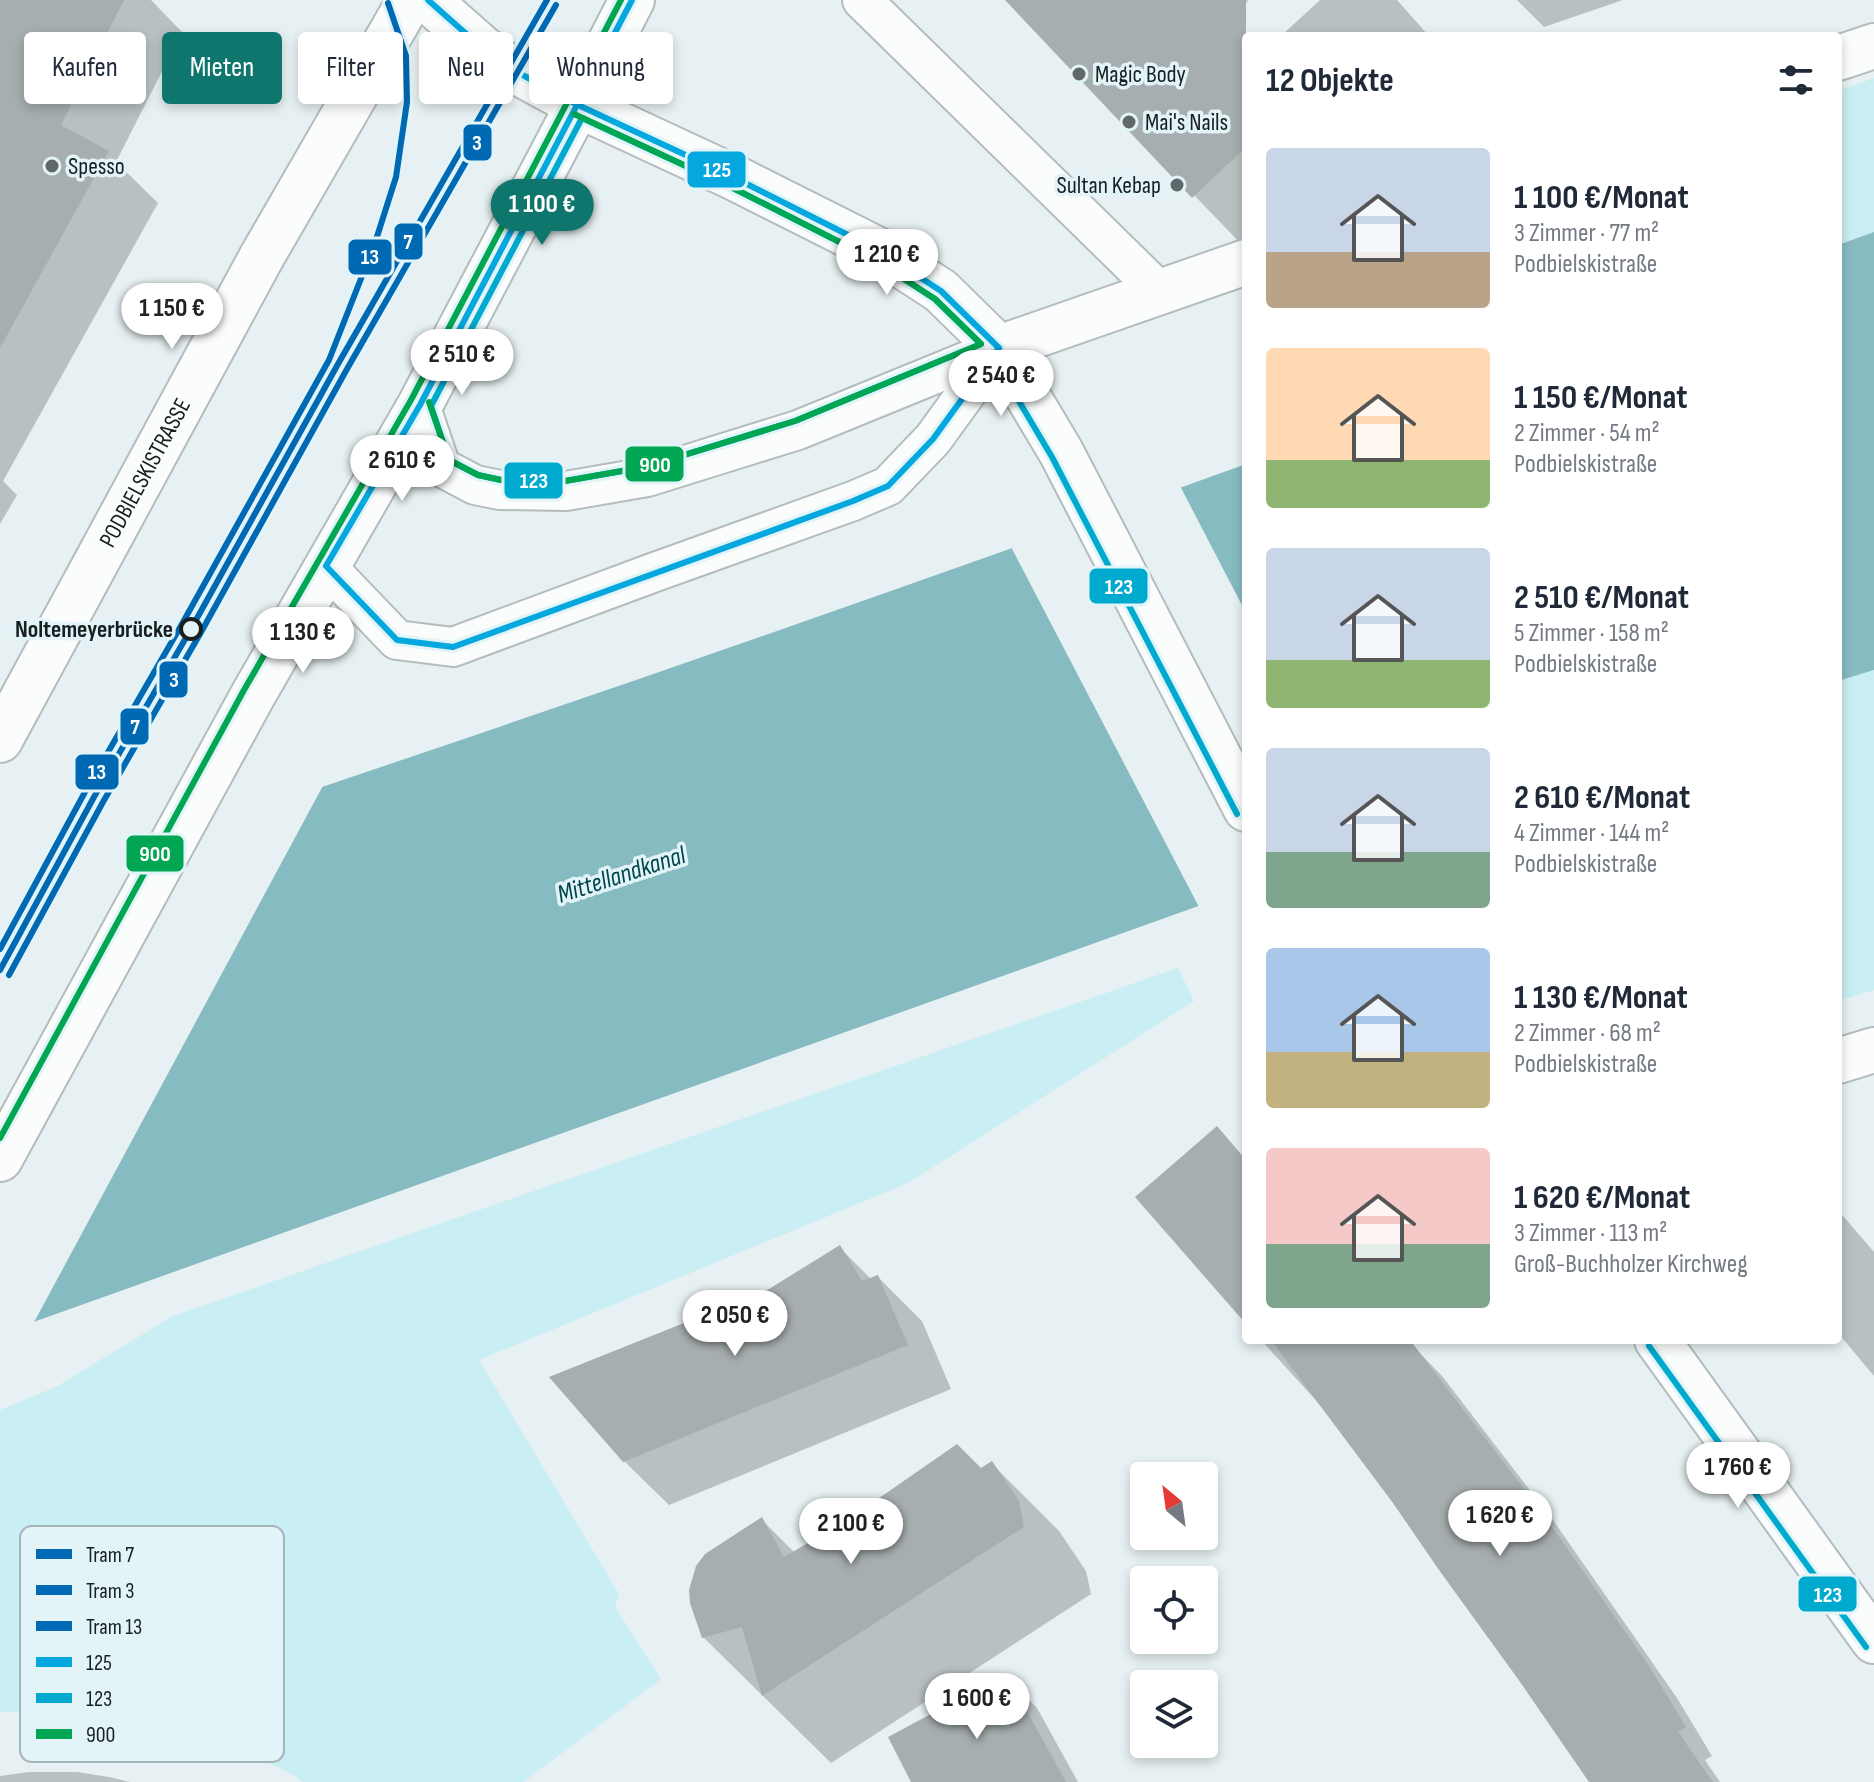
<!DOCTYPE html>
<html lang="de">
<head>
<meta charset="utf-8">
<style>
	:root { --surface:#fff; --page:#f2f2f3; --text:#1f2937; --muted:#747a83; --accent:#0f766e }
	body { margin:0; font-family:"Sofia Sans Condensed",sans-serif; background:var(--page); color:var(--text); height:100vh; display:flex; flex-direction:column; font-size:30px; white-space:nowrap }
	* { box-sizing:border-box; margin:0 }
	p { font-size:26px; color:var(--muted) }
	.icon { flex:none; width:44px; height:44px; fill:none; stroke:currentColor; stroke-width:2; stroke-linecap:round; stroke-linejoin:round }
	.map { position:relative; flex:1; overflow:hidden }
	.side { position:absolute; left:1242px; top:32px; width:600px; height:1312px; display:flex; flex-direction:column; background:var(--surface); border-radius:8px; box-shadow:0 4px 12px #0003 }
	.side>* { flex:none }
	.banner { position:absolute; left:24px; top:32px; width:760px; height:72px; display:flex; gap:16px }
	.needle { width:52px; rotate:331deg }
	.tools { position:absolute; left:1130px; top:1462px; display:grid; gap:16px }
	.tools a { display:grid; place-items:center; width:88px; height:88px; border-radius:8px; background:var(--surface); box-shadow:0 4px 12px #0003; font-size:40px }
	.price { position:absolute; translate:-50% -68px; padding:0 18px; border-radius:28px; background:#fff; color:#222; font-size:26px; line-height:52px; filter:drop-shadow(0 2px 4px #0008) }
	.price::after { content:''; position:absolute; left:50%; top:48px; width:24px; height:18px; margin-left:-12px; background:inherit; clip-path:polygon(0 0,100% 0,50% 100%) }
	.price.active { background:var(--accent); color:#fff }
	ul { padding:0; list-style:none }
	li { display:flex; align-items:center; gap:24px; height:200px; padding:0 24px }
	li span { display:grid; place-items:center; flex:none; width:224px; height:160px; border-radius:8px; color:#555 }
	li>.icon { margin-inline-start:auto }
	span .icon { width:96px; height:96px; fill:#fffc; stroke-width:1 }
	li b { font-size:34px }
	h2 { display:flex; justify-content:space-between; align-items:center; height:96px; padding:0 24px; font-size:34px }
	.tag { padding:0 28px; border-radius:8px; background:var(--surface); box-shadow:0 4px 12px #0003; font-size:28px; line-height:72px }
	.tag.active { background:var(--accent); color:#fff }
	.map>svg:first-child { display:block }
</style>
</head>
<body>
<div class="map">
<svg width="1874" height="1782" viewBox="0 0 1874 1782">
	<rect width="100%" height="100%" fill="#e7f0f2"/>
	<path fill="#c9eef4" d="M 1874,78 L 1874,232 L 1838,245 L 1838,91 Z
		M 1874,670 L 1874,990 L 1838,1001 L 1838,681 Z
		M 1178,968 L 1194,1001 L 908,1183 L 479,1360 L 619,1594 L 615,1607 L 661,1679 L 523,1782 L 304,1782 C 209,1725 109,1712 0,1712 L 0,1410 L 56,1387 L 173,1316 Z"/>
	<path fill="#87bbc2" d="M 1874,232 L 1874,670 L 1838,681 L 1838,245 Z
		M 1246,464 L 1246,889 L 0,1334 L 0,894 C 417,757 833,614 1246,464 Z"/>
	<path fill="#e7f0f2" d="M 1179,484 L 1246,613 L 1246,893 L 1200,909 L 1010,545 Z
		M 325,782 L 32,1326 L 0,1338 L 0,890 Z"/>
	<path fill="#0003" d="M 7,0 L 151,0 L 182,32 L 116,162 L 158,203 L 3,481 L 17,495 L 0,524 L 0,13 Z
		M 1006,0 L 1248,0 L 1226,41 L 1246,62 L 1246,249 Z
		M 1320,0 L 1397,0 L 1429,36 L 1281,36 Z
		M 1517,0 L 1623,0 L 1544,27 Z
		M 1838,1210 L 1874,1252 L 1874,1376 L 1838,1333 Z
		M 840,1248 L 871,1279 L 878,1277 L 922,1321 L 951,1389 L 669,1505 L 624,1461 L 770,1290 Z
		M 1261,1340 L 1407,1340 L 1442,1376 L 1555,1523 L 1677,1698 L 1712,1756 L 1705,1760 L 1720,1782 L 1591,1782 L 1520,1677 L 1332,1418 Z
		M 992,1464 L 1059,1531 L 1086,1571 L 1091,1594 L 831,1763 L 703,1637 L 762,1520 L 795,1553 L 981,1471 Z
		M 1007,1677 L 1037,1708 L 1078,1782 L 914,1782 L 995,1683 Z
		M 29,1772 L 77,1772 L 109,1777 L 130,1782 L 0,1782 L 0,1776 Z"/>
	<path fill="#a7aeaf" d="M 0,0 L 124,0 L 61,125 L 109,151 L 0,348 Z
		M 1005,0 L 1246,0 L 1246,147 L 1192,198 Z
		M 1217,1126 L 1246,1160 L 1246,1324 L 1135,1197 Z
		M 840,1245 L 862,1281 L 878,1275 L 908,1345 L 623,1462 L 549,1377 L 769,1289 Z
		M 1271,1340 L 1410,1340 L 1544,1515 L 1649,1666 L 1686,1727 L 1678,1732 L 1713,1782 L 1589,1782 L 1518,1679 L 1439,1570 L 1393,1503 Z
		M 957,1444 L 981,1468 L 992,1461 L 1019,1501 L 1024,1527 L 762,1696 L 742,1627 L 702,1638 L 690,1603 L 689,1590 L 696,1566 L 705,1554 L 762,1517 L 784,1557 L 849,1519 Z
		M 984,1675 L 995,1681 L 1007,1675 L 1066,1782 L 911,1782 L 888,1737 L 972,1692 Z"/>
	<g fill="none" stroke-linecap="round" stroke-linejoin="round">
		<defs>
			<path id="service" d="M 862,0 L 1160,292
				M 420,405 L 441,467 L 475,485 L 500,490 L 566,491 L 647,477 L 798,430 L 999,348
				M 326,566 L 397,640 L 453,647 L 655,572 L 853,501 L 888,486 L 933,439 L 999,348"/>
			<path id="minor" d="M 1838,58 L 1874,46
				M 999,348 L 1246,262
				M 1838,1061 L 1874,1050"/>
			<path id="tertiary" d="M 578,105 L 733,177 L 878,250 L 941,291 L 999,348 L 1061,452 L 1246,809
				M 1657,1340 L 1874,1641"/>
			<g id="secondary">
				<path d="M 428,0 L 481,47 L 508,67 L 578,105"/>
				<path id="s1" d="M 0,740 L 261,258 L 410,0"/>
				<path d="M 0,1159 L 253,695 L 420,405 L 578,105 L 632,0"/>
			</g>
		</defs>
		<use href="#service" stroke="#b5bcbe" stroke-width="42"/>
		<use href="#minor" stroke="#b5bcbe" stroke-width="48"/>
		<use href="#tertiary" stroke="#b5bcbe" stroke-width="48"/>
		<use href="#secondary" stroke="#b5bcbe" stroke-width="48"/>
		<use href="#service" stroke="#fbfdfd" stroke-width="38"/>
		<use href="#minor" stroke="#fbfdfd" stroke-width="44"/>
		<use href="#tertiary" stroke="#fbfdfd" stroke-width="44"/>
		<use href="#secondary" stroke="#fbfdfd" stroke-width="44"/>
		<defs>
			<path id="bus-1" d="M 428,0 L 481,47 L 508,67 L 578,105 L 733,177 L 878,250 L 941,291 L 999,348
				M 326,566 L 397,640 L 453,647 L 853,501 L 888,486 L 933,439 L 999,348
				M 326,566 L 420,405 L 632,0"/>
			<path id="bus-2" d="M 582,118 L 729,186 L 873,259 L 935,299 L 981,344 L 795,421 L 645,467 L 565,481 L 501,480 L 478,475 L 449,460 L 431,406 Z
				M 995,361 L 1052,457 L 1237,814
				M 1649,1346 L 1866,1647"/>
			<path id="bus-3" d="M 429,402 L 449,460 L 478,475 L 501,480 L 565,481 L 645,467 L 795,421 L 981,344 L 935,299 L 873,259 L 729,186 L 574,114
				M 0,1138 L 244,690 L 411,400 L 621,0"/>
		</defs>
		<use href="#bus-1" stroke="#e2f4f7" stroke-width="12"/>
		<use href="#bus-2" stroke="#e2f4f7" stroke-width="12"/>
		<use href="#bus-3" stroke="#e2f4f7" stroke-width="12"/>
		<use href="#bus-1" stroke="#04a7de" stroke-width="6"/>
		<use href="#bus-2" stroke="#00a9ce" stroke-width="6"/>
		<use href="#bus-3" stroke="#00a651" stroke-width="6"/>
		<defs>
			<path id="tram-1" d="M 0,970 L 94,797 L 191,629 L 338,364 L 547,0"/>
			<path id="tram-2" d="M 9,975 L 103,802 L 200,634 L 347,369 L 556,5"/>
			<path id="tram-3" d="M 0,949 L 85,792 L 182,624 L 329,360 L 375,243 L 396,177 L 407,102 L 406,56 L 388,3"/>
		</defs>
		<use href="#tram-1" stroke="#e2f4f7" stroke-width="12"/>
		<use href="#tram-2" stroke="#e2f4f7" stroke-width="12"/>
		<use href="#tram-3" stroke="#e2f4f7" stroke-width="12"/>
		<use href="#tram-1" stroke="#0069b4" stroke-width="6"/>
		<use href="#tram-2" stroke="#0069b4" stroke-width="6"/>
		<use href="#tram-3" stroke="#0069b4" stroke-width="6"/>
	</g>
	<g fill="#60686a" stroke="#e2f4f7" stroke-width="3">
		<circle cx="1079" cy="74" r="8"/>
		<circle cx="1129" cy="122" r="8"/>
		<circle cx="52" cy="166" r="8"/>
		<circle cx="1177" cy="185" r="8"/>
	</g>
	<circle fill="#e2f4f7" stroke="#181f20" stroke-width="4" cx="191" cy="629" r="10"/>
	<g text-anchor="middle" stroke-width="7" stroke-linejoin="round" paint-order="stroke">
		<g font-size="24" fill="#181f20" stroke="#e2f4f7" text-anchor="start">
			<text x="1095" y="82">Magic Body</text>
			<text x="1145" y="130">Mai's Nails</text>
			<text x="68" y="174">Spesso</text>
			<text x="1161" y="193" text-anchor="end">Sultan Kebap</text>
		</g>
		<g font-size="24" fill="#181f20" stroke="#e2f4f7">
			<text dy="8" stroke="none"><textPath href="#s1" startOffset="304">PODBIELSKISTRASSE</textPath></text>
		</g>
		<g font-size="24" font-weight="bold" fill="#181f20" stroke="#e2f4f7" text-anchor="end">
			<text x="173" y="637">Noltemeyerbrücke</text>
		</g>
		<g font-size="26" font-style="italic" fill="#00454c" stroke="#e2f4f7">
			<text transform="translate(621 874) rotate(-18)" y="9">Mittellandkanal</text>
		</g>
	</g>
	<rect x="20" y="1526" width="264" height="236" rx="12" fill="#e2f4f7" stroke="#a5b4b6" stroke-width="2"/>
	<rect x="36" y="1549" width="36" height="10" fill="#0069b4"/>
	<rect x="36" y="1585" width="36" height="10" fill="#0069b4"/>
	<rect x="36" y="1621" width="36" height="10" fill="#0069b4"/>
	<rect x="36" y="1657" width="36" height="10" fill="#04a7de"/>
	<rect x="36" y="1693" width="36" height="10" fill="#00a9ce"/>
	<rect x="36" y="1729" width="36" height="10" fill="#00a651"/>
	<g font-size="22" fill="#181f20">
		<text x="86" y="1562">Tram 7</text>
		<text x="86" y="1598">Tram 3</text>
		<text x="86" y="1634">Tram 13</text>
		<text x="86" y="1670">125</text>
		<text x="86" y="1706">123</text>
		<text x="86" y="1742">900</text>
	</g>
	<g stroke="#e2f4f7" stroke-width="3">
		<rect x="462" y="123" width="31" height="39" rx="8" fill="#0069b4"/>
		<rect x="686" y="150" width="61" height="39" rx="8" fill="#04a7de"/>
		<rect x="393" y="222" width="31" height="39" rx="8" fill="#0069b4"/>
		<rect x="347" y="238" width="46" height="38" rx="8" fill="#0069b4"/>
		<rect x="624" y="445" width="61" height="38" rx="8" fill="#00a651"/>
		<rect x="503" y="461" width="61" height="39" rx="8" fill="#00a9ce"/>
		<rect x="1088" y="567" width="61" height="38" rx="8" fill="#00a9ce"/>
		<rect x="158" y="660" width="31" height="39" rx="8" fill="#0069b4"/>
		<rect x="119" y="707" width="31" height="39" rx="8" fill="#0069b4"/>
		<rect x="74" y="753" width="46" height="38" rx="8" fill="#0069b4"/>
		<rect x="125" y="834" width="60" height="39" rx="8" fill="#00a651"/>
		<rect x="1797" y="1575" width="61" height="38" rx="8" fill="#00a9ce"/>
	</g>
	<g font-size="22" text-anchor="middle" font-weight="bold" fill="#fff">
		<text x="477" y="150">3</text>
		<text x="717" y="177">125</text>
		<text x="408" y="249">7</text>
		<text x="370" y="264">13</text>
		<text x="655" y="472">900</text>
		<text x="534" y="488">123</text>
		<text x="1119" y="594">123</text>
		<text x="174" y="687">3</text>
		<text x="135" y="734">7</text>
		<text x="97" y="779">13</text>
		<text x="155" y="861">900</text>
		<text x="1828" y="1602">123</text>
	</g>
</svg>
<div class="tools">
<a><svg class="needle" viewBox="-14 -14 28 28"><path d="M0-13l5 13h-10z" fill="#e53935"/><path d="M0 13l5-13h-10z" fill="#747a83"/></svg></a>
<a><svg class="icon" aria-label="locate" viewBox="0 0 24 24"><circle cx="12" cy="12" r="6"/><path d="M12 2v4M12 18v4M2 12h4M18 12h4"/></svg></a>
<a><svg class="icon" aria-label="layers" viewBox="0 0 24 24"><path d="M12 4l9 5-9 5-9-5zM3 14l9 5 9-5"/></svg></a>
</div>
<b class="price active" style="left:542px;top:247px">1 100 €</b>
<b class="price" style="left:887px;top:297px">1 210 €</b>
<b class="price" style="left:172px;top:351px">1 150 €</b>
<b class="price" style="left:462px;top:397px">2 510 €</b>
<b class="price" style="left:1001px;top:418px">2 540 €</b>
<b class="price" style="left:402px;top:503px">2 610 €</b>
<b class="price" style="left:303px;top:675px">1 130 €</b>
<b class="price" style="left:735px;top:1358px">2 050 €</b>
<b class="price" style="left:1738px;top:1510px">1 760 €</b>
<b class="price" style="left:1500px;top:1558px">1 620 €</b>
<b class="price" style="left:851px;top:1566px">2 100 €</b>
<b class="price" style="left:977px;top:1741px">1 600 €</b>
<div class="banner">
<a class="tag">Kaufen</a>
<a class="tag active">Mieten</a>
<a class="tag">Filter</a>
<a class="tag">Neu</a>
<a class="tag">Wohnung</a>
</div>
<section class="side">
<h2>12 Objekte<svg class="icon" aria-label="filters" viewBox="0 0 24 24"><path d="M4 7h16M4 17h16"/><circle cx="9" cy="7" r="2"/><circle cx="15" cy="17" r="2"/></svg></h2>
<ul>
<li><span style="background:linear-gradient(#c9d6e8 65%,#b9a48a 0)"><svg class="icon" aria-label="home" viewBox="0 0 24 24"><path d="M3 11l9-7 9 7M6 9v11h12V9"/></svg></span><div><b>1 100 €/Monat</b><p>3 Zimmer · 77 m²</p><p>Podbielskistraße</p></div></li>
<li><span style="background:linear-gradient(#ffd9b3 70%,#8fb573 0)"><svg class="icon" aria-label="home" viewBox="0 0 24 24"><path d="M3 11l9-7 9 7M6 9v11h12V9"/></svg></span><div><b>1 150 €/Monat</b><p>2 Zimmer · 54 m²</p><p>Podbielskistraße</p></div></li>
<li><span style="background:linear-gradient(#c9d6e8 70%,#8fb573 0)"><svg class="icon" aria-label="home" viewBox="0 0 24 24"><path d="M3 11l9-7 9 7M6 9v11h12V9"/></svg></span><div><b>2 510 €/Monat</b><p>5 Zimmer · 158 m²</p><p>Podbielskistraße</p></div></li>
<li><span style="background:linear-gradient(#c9d6e8 65%,#7fa58c 0)"><svg class="icon" aria-label="home" viewBox="0 0 24 24"><path d="M3 11l9-7 9 7M6 9v11h12V9"/></svg></span><div><b>2 610 €/Monat</b><p>4 Zimmer · 144 m²</p><p>Podbielskistraße</p></div></li>
<li><span style="background:linear-gradient(#a9c7e8 65%,#c2b280 0)"><svg class="icon" aria-label="home" viewBox="0 0 24 24"><path d="M3 11l9-7 9 7M6 9v11h12V9"/></svg></span><div><b>1 130 €/Monat</b><p>2 Zimmer · 68 m²</p><p>Podbielskistraße</p></div></li>
<li><span style="background:linear-gradient(#f6c9c9 60%,#7fa58c 0)"><svg class="icon" aria-label="home" viewBox="0 0 24 24"><path d="M3 11l9-7 9 7M6 9v11h12V9"/></svg></span><div><b>1 620 €/Monat</b><p>3 Zimmer · 113 m²</p><p>Groß-Buchholzer Kirchweg</p></div></li>
</ul>
</section>
</div>
</body>
</html>
